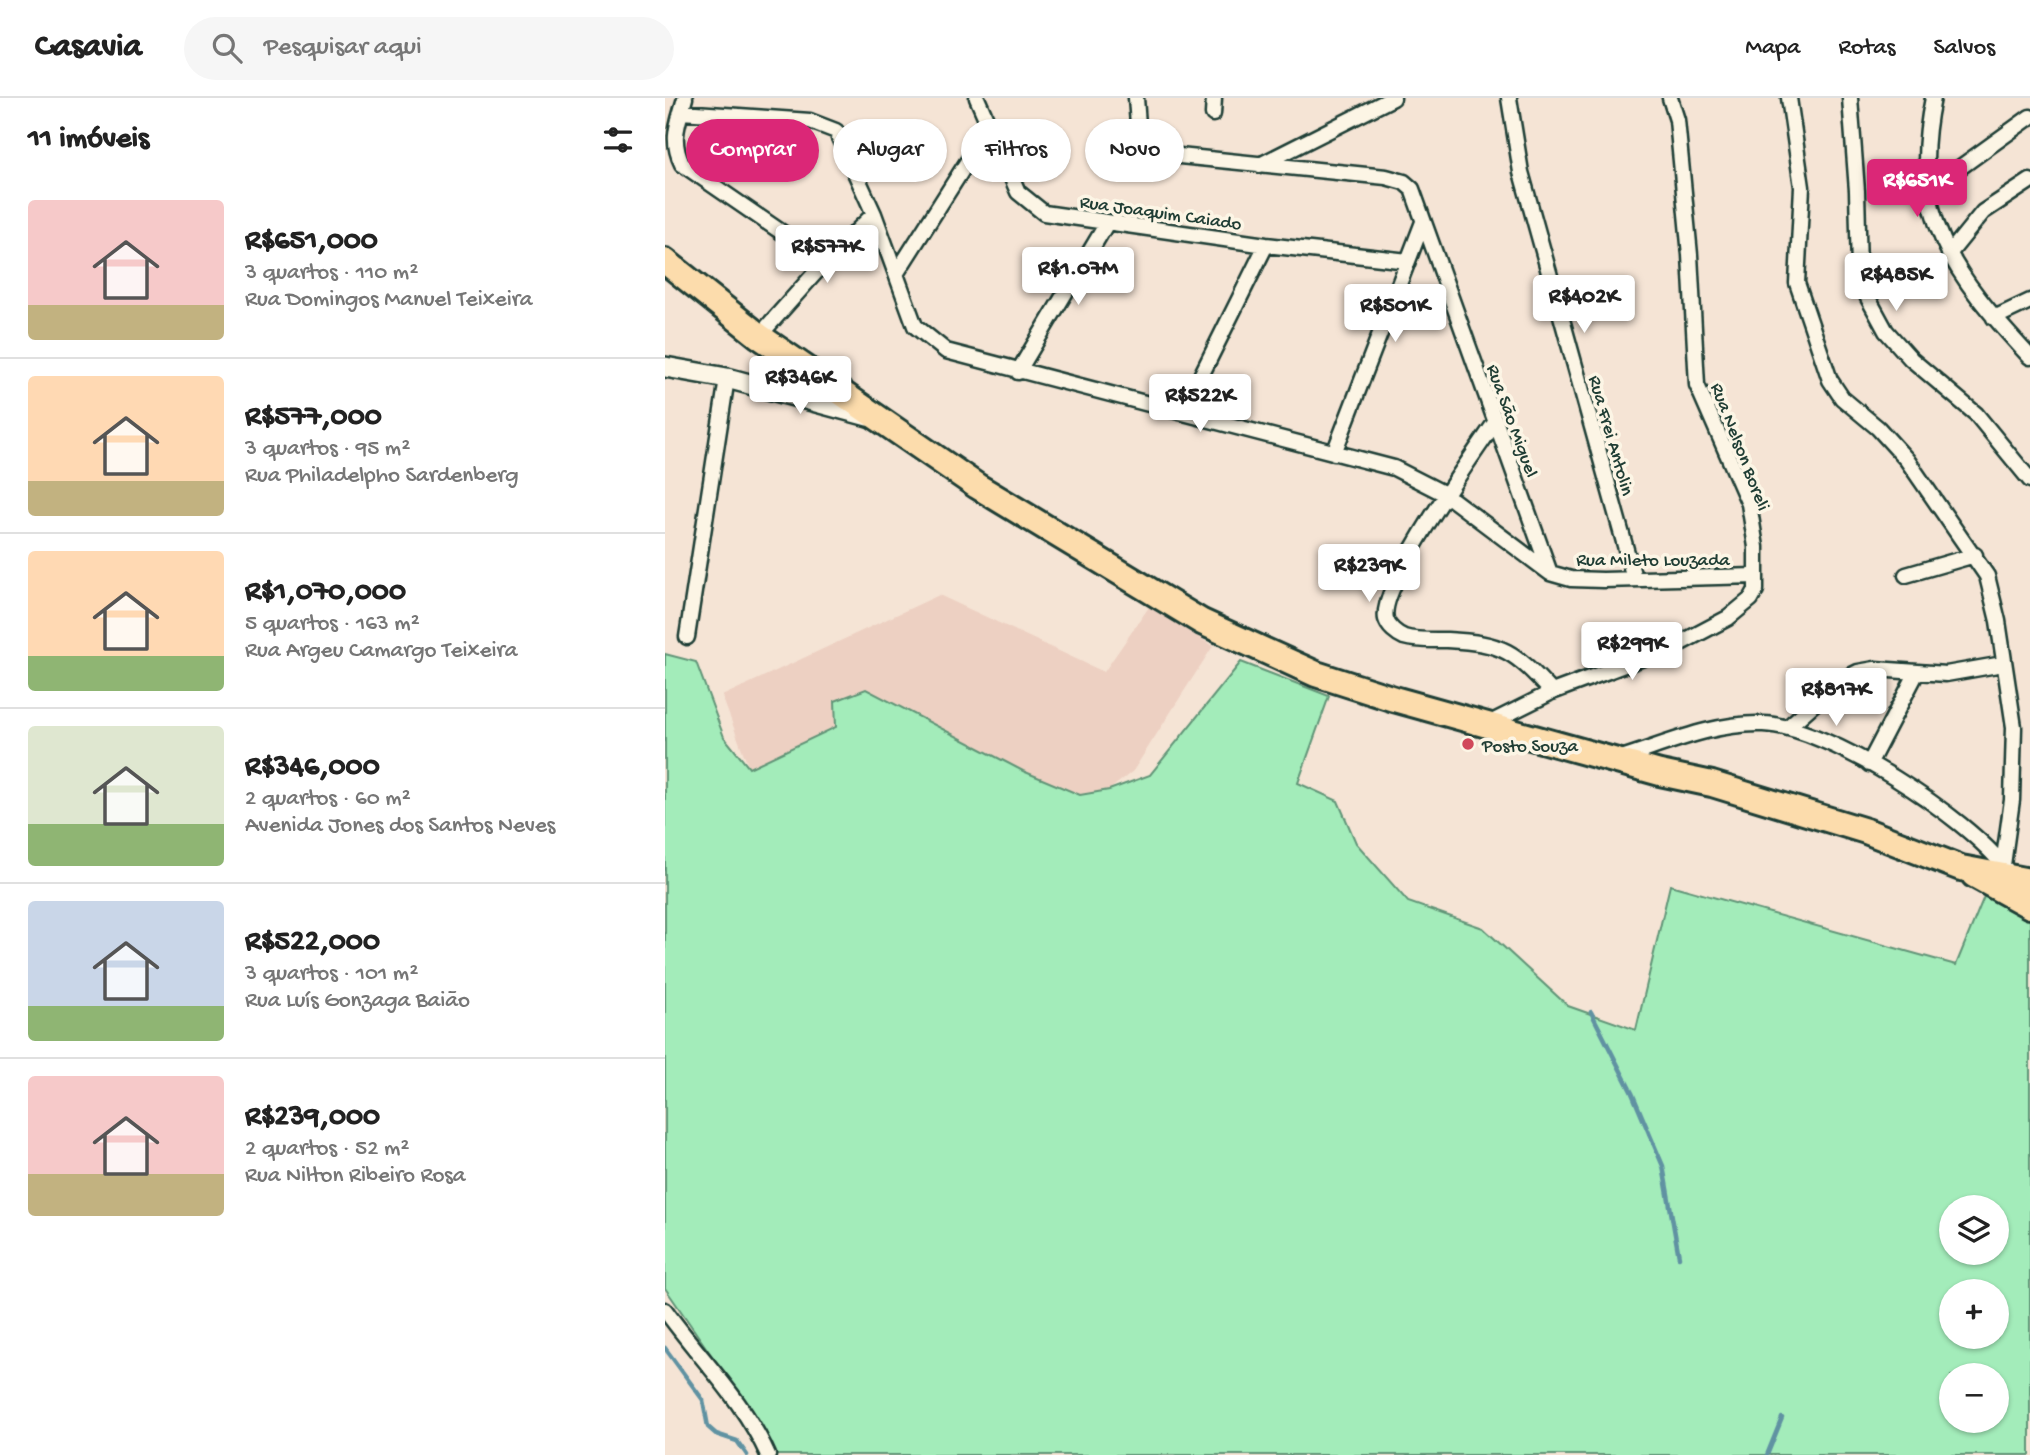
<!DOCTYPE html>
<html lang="pt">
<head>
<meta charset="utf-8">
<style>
	:root { --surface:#fff; --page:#f6f6f6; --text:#222; --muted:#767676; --line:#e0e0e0; --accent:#db2777 }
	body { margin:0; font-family:"Gochi Hand",sans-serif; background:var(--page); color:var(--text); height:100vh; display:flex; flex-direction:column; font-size:26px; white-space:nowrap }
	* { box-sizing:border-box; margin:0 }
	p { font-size:23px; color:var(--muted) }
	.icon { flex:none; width:38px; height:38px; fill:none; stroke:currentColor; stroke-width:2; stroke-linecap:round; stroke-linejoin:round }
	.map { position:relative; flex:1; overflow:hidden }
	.side { display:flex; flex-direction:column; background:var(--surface); width:665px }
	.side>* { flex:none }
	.hud { position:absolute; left:21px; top:21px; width:665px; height:63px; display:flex; gap:14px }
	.tools { position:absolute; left:1274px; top:1097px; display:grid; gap:14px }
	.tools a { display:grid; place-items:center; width:70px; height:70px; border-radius:50%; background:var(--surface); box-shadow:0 2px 5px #0004; font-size:35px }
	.price { position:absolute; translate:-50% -60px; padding:0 16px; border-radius:7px; background:#fff; color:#222; font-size:23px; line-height:46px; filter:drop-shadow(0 2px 4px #0008) }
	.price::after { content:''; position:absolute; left:50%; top:42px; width:21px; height:16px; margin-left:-10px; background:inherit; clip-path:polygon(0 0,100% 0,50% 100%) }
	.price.on { background:var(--accent); color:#fff }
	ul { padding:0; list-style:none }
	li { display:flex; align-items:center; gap:21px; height:175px; padding:0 28px }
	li+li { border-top:2px solid var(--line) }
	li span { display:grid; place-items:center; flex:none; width:196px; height:140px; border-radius:7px; color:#555 }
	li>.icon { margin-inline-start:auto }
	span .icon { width:84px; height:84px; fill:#fffc; stroke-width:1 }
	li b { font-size:30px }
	h2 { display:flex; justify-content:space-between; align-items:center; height:84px; padding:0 28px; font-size:30px }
	.chip { padding:0 24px; border-radius:32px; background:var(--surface); box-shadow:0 2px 5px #0004; font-size:24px; line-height:63px }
	.chip.on { background:var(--accent); color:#fff }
	header { display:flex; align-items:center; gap:42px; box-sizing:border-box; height:98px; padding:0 35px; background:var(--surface); border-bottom:2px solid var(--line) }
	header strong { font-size:33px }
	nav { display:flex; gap:38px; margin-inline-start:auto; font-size:24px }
	.search { width:490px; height:63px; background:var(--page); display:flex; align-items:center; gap:18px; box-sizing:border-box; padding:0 24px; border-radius:38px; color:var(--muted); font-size:26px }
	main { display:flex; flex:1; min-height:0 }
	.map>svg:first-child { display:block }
</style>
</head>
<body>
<header>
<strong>Casavia</strong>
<div class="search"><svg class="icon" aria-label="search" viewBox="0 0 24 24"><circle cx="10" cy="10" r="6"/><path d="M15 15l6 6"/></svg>Pesquisar aqui</div>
<nav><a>Mapa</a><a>Rotas</a><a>Salvos</a></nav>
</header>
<main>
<section class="side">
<h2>11 imóveis<svg class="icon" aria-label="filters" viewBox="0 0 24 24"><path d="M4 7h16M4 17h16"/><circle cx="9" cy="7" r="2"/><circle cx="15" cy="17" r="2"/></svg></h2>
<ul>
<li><span style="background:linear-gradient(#f6c9c9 75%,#c2b280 0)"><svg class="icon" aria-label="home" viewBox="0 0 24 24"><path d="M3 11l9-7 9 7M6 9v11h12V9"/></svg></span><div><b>R$651,000</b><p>3 quartos · 110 m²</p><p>Rua Domingos Manuel Teixeira</p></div></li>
<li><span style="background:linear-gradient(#ffd9b3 75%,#c2b280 0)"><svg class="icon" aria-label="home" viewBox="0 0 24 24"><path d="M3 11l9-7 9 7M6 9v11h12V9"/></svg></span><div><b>R$577,000</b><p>3 quartos · 95 m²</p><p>Rua Philadelpho Sardenberg</p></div></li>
<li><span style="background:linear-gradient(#ffd9b3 75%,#8fb573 0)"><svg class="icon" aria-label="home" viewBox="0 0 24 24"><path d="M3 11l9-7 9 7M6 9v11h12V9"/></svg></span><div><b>R$1,070,000</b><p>5 quartos · 163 m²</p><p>Rua Argeu Camargo Teixeira</p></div></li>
<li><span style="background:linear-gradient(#dfe7d0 70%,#8fb573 0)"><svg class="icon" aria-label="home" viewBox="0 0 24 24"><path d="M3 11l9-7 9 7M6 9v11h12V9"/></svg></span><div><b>R$346,000</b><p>2 quartos · 60 m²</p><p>Avenida Jones dos Santos Neves</p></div></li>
<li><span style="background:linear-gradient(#c9d6e8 75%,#8fb573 0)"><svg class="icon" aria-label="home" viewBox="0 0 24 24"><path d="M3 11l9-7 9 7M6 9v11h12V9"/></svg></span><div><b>R$522,000</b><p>3 quartos · 101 m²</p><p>Rua Luís Gonzaga Baião</p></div></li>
<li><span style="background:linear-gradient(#f6c9c9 70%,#c2b280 0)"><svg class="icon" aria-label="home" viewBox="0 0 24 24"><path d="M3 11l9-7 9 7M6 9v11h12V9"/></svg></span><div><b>R$239,000</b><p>2 quartos · 52 m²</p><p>Rua Nilton Ribeiro Rosa</p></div></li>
</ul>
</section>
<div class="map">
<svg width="1365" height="1357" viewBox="0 0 1365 1357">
	<rect width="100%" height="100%" fill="#f5e4d5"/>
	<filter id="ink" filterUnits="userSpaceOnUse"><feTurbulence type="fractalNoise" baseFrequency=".0143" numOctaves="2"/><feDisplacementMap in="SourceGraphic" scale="14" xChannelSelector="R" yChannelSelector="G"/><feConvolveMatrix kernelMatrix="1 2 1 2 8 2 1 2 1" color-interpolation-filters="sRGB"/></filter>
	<g filter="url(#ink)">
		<path fill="#edd0c2" d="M 274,497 L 439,574 L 484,509 L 548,548 L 468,673 L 444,692 L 415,697 L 358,673 L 171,629 L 84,670 L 57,598 Z"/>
		<path fill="#a3ecba" stroke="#619477" stroke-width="2" fill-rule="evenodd" d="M 0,556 L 31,564 L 59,639 L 84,670 L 171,629 L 170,603 L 201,591 L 358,673 L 415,697 L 444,692 L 485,677 L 576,564 L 664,598 L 633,685 L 673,703 L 691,745 L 743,804 L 818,830 L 903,908 L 971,932 L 1005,787 L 1291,867 L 1320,796 L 1365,816 L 1365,1357 L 108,1357 L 78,1303 L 0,1190 ZM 1286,1110 L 1332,1110 L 1332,1155 L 1286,1155 ZM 1286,1194 L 1332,1194 L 1332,1239 L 1286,1239 ZM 1286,1278 L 1332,1278 L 1332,1323 L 1286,1323 Z"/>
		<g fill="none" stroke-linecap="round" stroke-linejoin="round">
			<path stroke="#6092a2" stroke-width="4.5" d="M 926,914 L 967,995 L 998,1068 L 1014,1159
				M 0,1250 L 38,1302 L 43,1329 L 51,1336 L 72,1343 L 82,1357
				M 1102,1357 L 1117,1320"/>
			<defs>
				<path id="street" d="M 20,0 C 13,26 5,41 17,66 L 160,164
					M 312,0 L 353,94 L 379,115 L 601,147 L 743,163
					M 471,0 L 474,40 L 495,56 L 721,79 L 739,84 L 747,91 L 885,475
					M 844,0 L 856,74 L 969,480
					M 1124,0 L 1137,89 L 1132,185 L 1165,282 L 1177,300 L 1213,330 L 1242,362 L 1322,478 L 1333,523 L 1349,629 L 1347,702 L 1338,767
					M 1185,0 L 1192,93 L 1194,172 L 1203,200 L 1221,233 L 1246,261 L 1311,316 L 1365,382
					M 1268,0 C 1243,118 1288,176 1365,259
					M 16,14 L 145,23 L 171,33 L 209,116 L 250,228 L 281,253 L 729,370 L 780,396 L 885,475 L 906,481 L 938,482 L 1091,478
					M 548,16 L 549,0
					M 595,67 L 728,0
					M 1261,94 L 1365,19
					M 1284,156 L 1318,114 L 1365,83
					M 231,176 L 325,28
					M 1329,220 L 1365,203
					M 94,238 L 160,164 L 209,116
					M 353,274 L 442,125
					M 518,314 L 601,147
					M 829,326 C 808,357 713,489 721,521 C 723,529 732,536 739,539 C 752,543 768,542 782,542 C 839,545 849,553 887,594
					M 669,355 L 758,124
					M 1241,477 L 1310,457
					M 22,539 L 62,280
					M 823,626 L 887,594 L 1010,548 L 1063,520 L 1086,501 L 1091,492 L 1091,449 L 1084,406 L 1032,287 L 1025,157 L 1012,22 L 1005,0
					M 1124,628 L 1175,583 L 1193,574 L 1210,571 L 1281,576 L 1338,566
					M 953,661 C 999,647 1049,624 1098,626 C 1163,628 1302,719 1341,771
					M 1204,666 L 1251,576
					M 0,1212 C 35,1261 78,1301 103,1357"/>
				<path id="secondary" d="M 0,269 L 62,280 L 203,318"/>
				<path id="highway" d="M 0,163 L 94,238 L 312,388 L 537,524 L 651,576 L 729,601 L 995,675 L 1047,686 L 1201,733 L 1296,770 L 1365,783
					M 1309,777 L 1365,808"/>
			</defs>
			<use href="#street" stroke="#1f3d34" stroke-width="19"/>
			<use href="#secondary" stroke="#1f3d34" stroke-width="24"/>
			<use href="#highway" stroke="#1f3d34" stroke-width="30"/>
			<use href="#street" stroke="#fcf5e5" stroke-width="14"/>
			<use href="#secondary" stroke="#fcf5e5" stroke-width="19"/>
			<use href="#highway" stroke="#fcdcac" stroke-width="24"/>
		</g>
	</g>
	<circle fill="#d1495b" stroke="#fcf5e5" stroke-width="2.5" cx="803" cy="646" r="7"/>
	<g text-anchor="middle" stroke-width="7" stroke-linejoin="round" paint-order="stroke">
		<g font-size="19" fill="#1f3d34" stroke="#fcf5e5">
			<text transform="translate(496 113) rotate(8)" y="7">Rua Joaquim Caiado</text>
			<text transform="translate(849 322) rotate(70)" y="7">Rua São Miguel</text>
			<text transform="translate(948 337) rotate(74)" y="7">Rua Frei Antolin</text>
			<text transform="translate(1077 348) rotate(69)" y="7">Rua Nelson Boreli</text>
			<text x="988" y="467">Rua Mileto Louzada</text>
		</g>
		<g font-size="19" fill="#1f3d34" stroke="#fcf5e5" text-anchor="start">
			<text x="817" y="653">Posto Souza</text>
		</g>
	</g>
</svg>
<div class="tools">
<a><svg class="icon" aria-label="layers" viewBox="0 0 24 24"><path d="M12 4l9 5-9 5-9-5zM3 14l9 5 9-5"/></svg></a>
<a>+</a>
<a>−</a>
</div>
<b class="price on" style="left:1252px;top:121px">R$651K</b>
<b class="price" style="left:162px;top:187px">R$577K</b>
<b class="price" style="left:413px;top:209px">R$1.07M</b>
<b class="price" style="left:1231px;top:215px">R$485K</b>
<b class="price" style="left:919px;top:237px">R$402K</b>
<b class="price" style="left:730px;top:246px">R$501K</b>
<b class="price" style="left:135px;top:318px">R$346K</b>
<b class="price" style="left:535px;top:336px">R$522K</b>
<b class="price" style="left:704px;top:506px">R$239K</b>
<b class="price" style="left:967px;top:584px">R$299K</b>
<b class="price" style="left:1171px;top:630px">R$817K</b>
<div class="hud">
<a class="chip on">Comprar</a>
<a class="chip">Alugar</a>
<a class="chip">Filtros</a>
<a class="chip">Novo</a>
</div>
</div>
</main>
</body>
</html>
